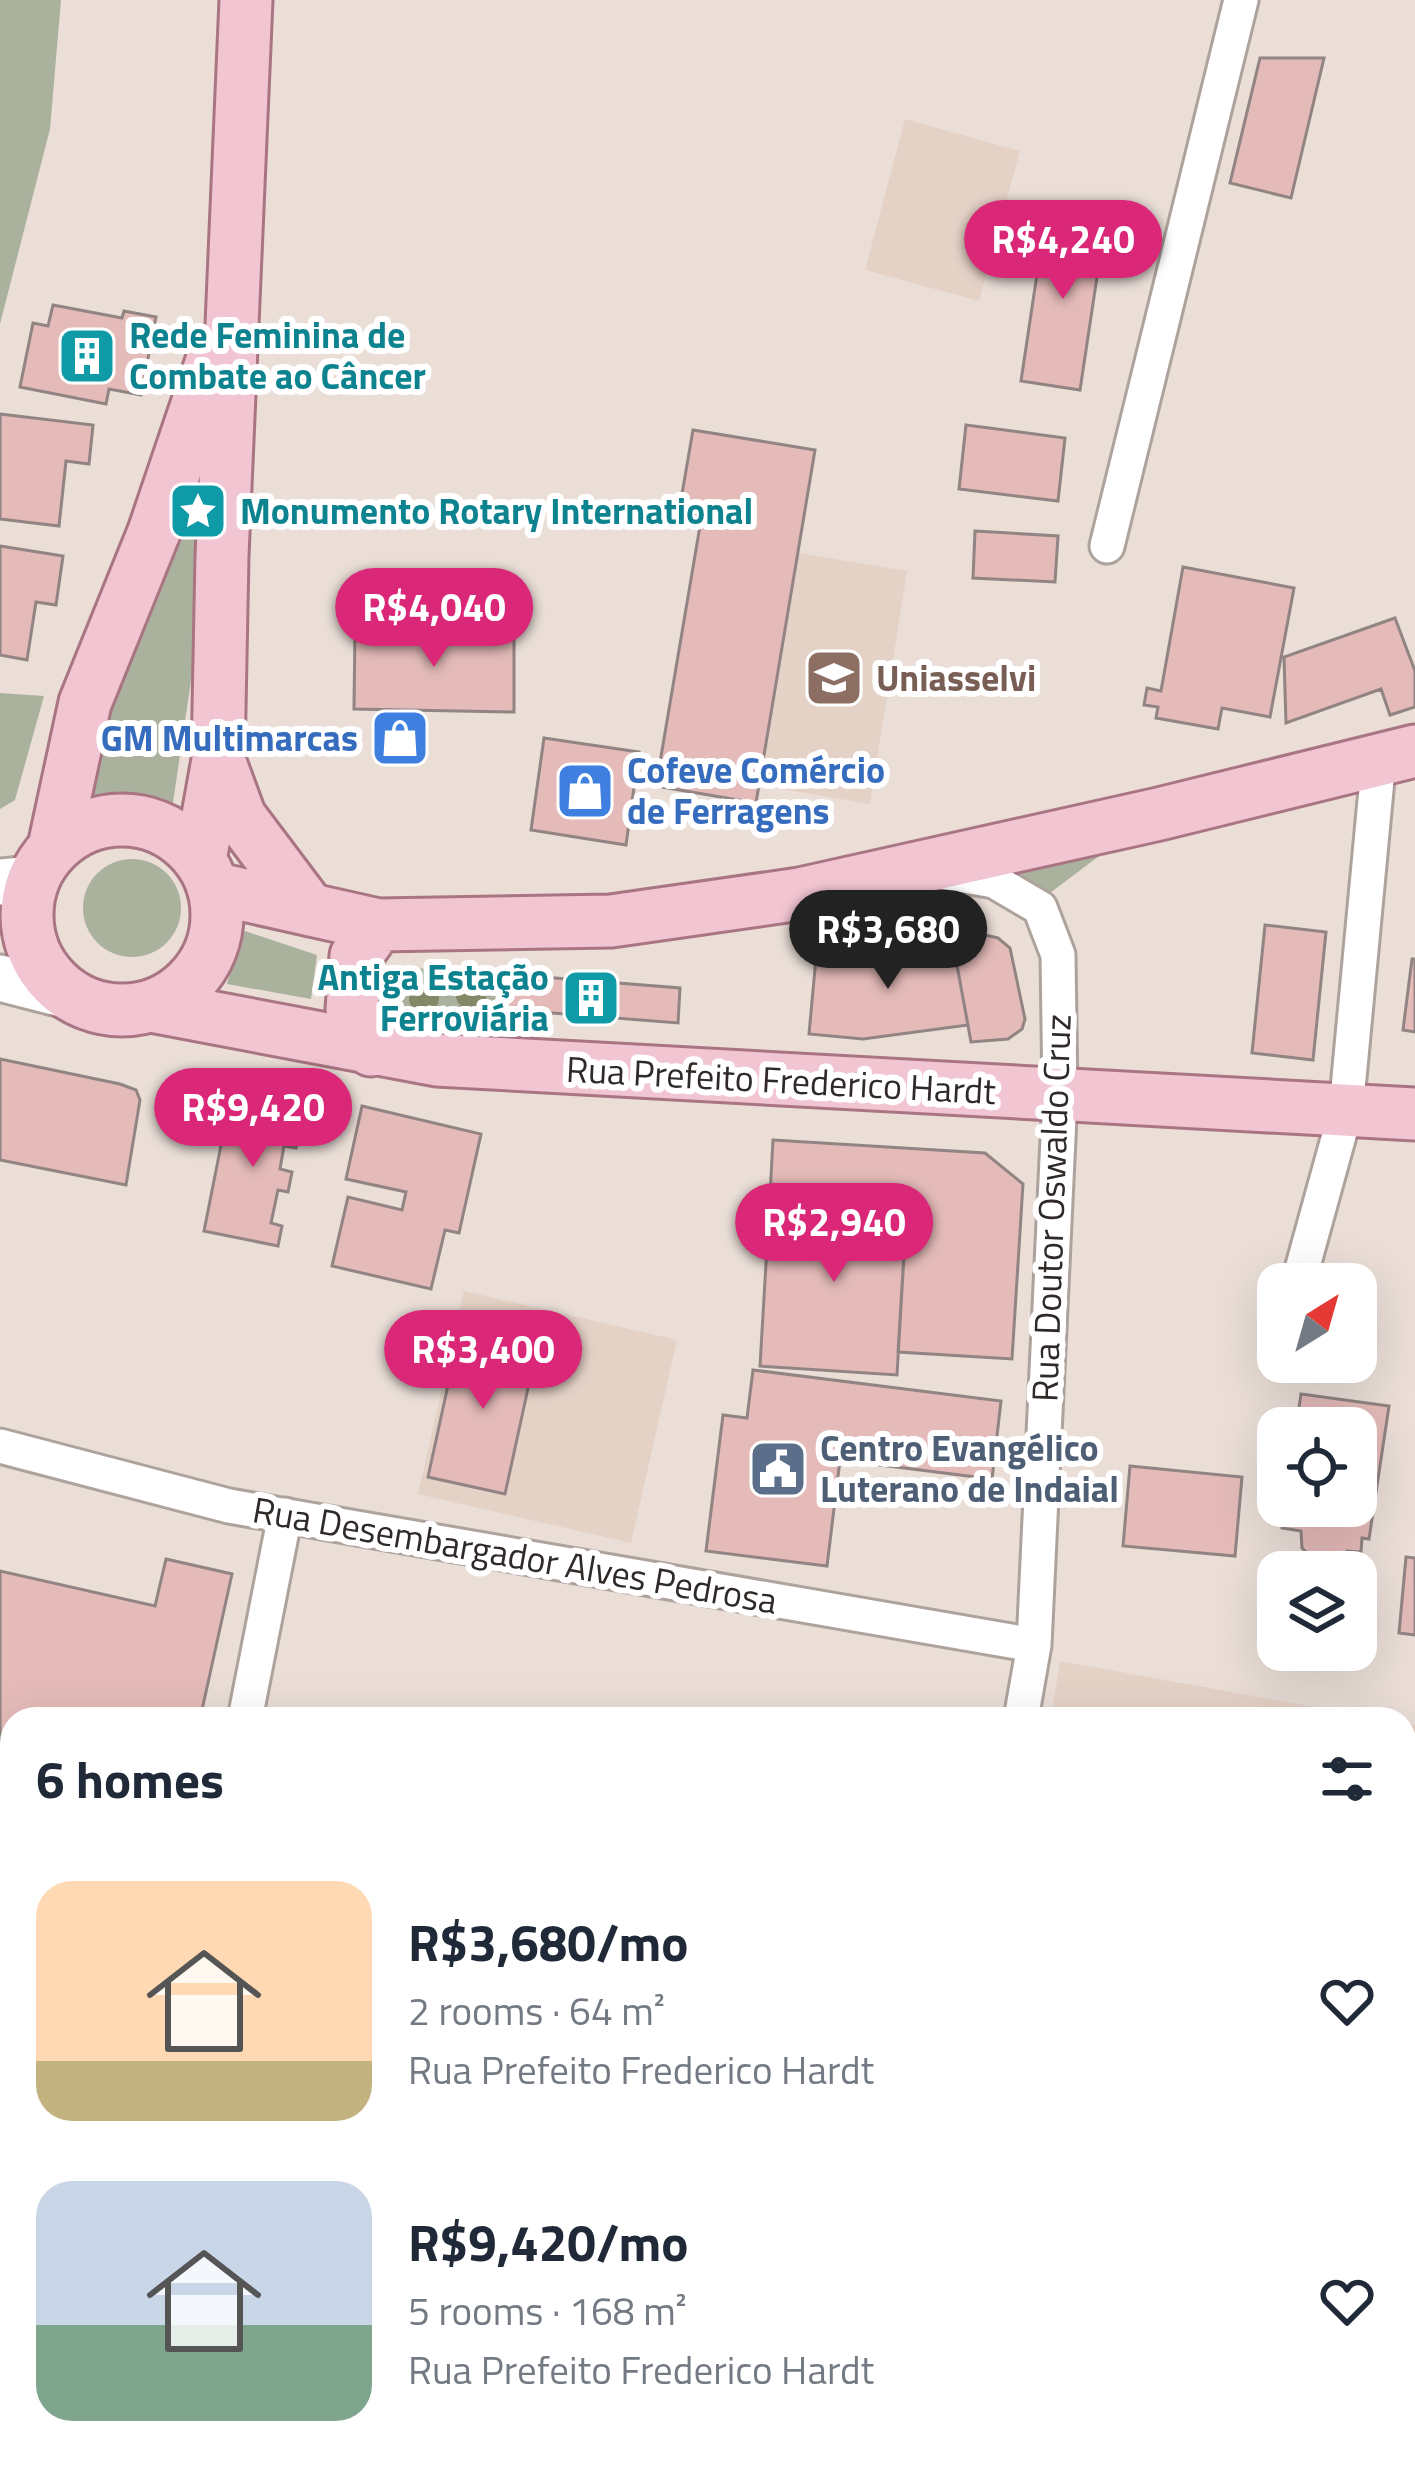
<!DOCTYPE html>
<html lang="en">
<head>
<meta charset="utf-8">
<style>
	:root { --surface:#fff; --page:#f2f2f3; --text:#1f2937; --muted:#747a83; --accent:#db2777 }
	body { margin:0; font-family:"Titillium Web",sans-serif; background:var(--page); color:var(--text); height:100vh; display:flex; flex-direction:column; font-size:45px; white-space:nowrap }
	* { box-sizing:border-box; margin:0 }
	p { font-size:39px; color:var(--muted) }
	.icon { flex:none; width:66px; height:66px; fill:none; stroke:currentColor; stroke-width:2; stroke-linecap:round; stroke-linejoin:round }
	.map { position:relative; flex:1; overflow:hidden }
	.sheet { position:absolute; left:0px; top:1707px; width:1416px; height:768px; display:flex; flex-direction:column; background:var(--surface); border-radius:36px 36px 0 0; box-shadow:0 12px 48px #0002 }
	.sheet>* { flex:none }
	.needle { width:78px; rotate:37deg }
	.controls { position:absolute; left:1257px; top:1263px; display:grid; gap:24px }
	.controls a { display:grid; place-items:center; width:120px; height:120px; border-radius:24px; background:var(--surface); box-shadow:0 12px 48px #0002; font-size:60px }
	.price { position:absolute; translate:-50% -102px; padding:0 27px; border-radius:42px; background:var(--accent); color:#fff; font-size:39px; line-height:78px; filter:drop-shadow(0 3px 6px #0008) }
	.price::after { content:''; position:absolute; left:50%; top:72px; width:36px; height:27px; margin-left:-18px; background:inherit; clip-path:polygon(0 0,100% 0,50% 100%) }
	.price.active { background:#222; color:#fff }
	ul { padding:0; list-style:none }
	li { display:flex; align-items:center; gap:36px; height:300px; padding:0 36px }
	li span { display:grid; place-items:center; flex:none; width:336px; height:240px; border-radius:36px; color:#555 }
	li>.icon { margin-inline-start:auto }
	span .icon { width:144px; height:144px; fill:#fffc; stroke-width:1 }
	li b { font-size:51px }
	h2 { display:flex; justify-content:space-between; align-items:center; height:144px; padding:0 36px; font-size:51px }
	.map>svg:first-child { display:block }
</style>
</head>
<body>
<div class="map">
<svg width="1415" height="2475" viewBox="0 0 1415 2475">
	<rect width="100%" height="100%" fill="#eaded7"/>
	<path fill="#e5d2c7" d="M 905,119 L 1020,151 L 979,301 L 865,270 Z
		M 798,553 L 907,571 L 870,804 L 759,785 Z
		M 464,1291 L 677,1340 L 631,1543 L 418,1494 Z
		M 1060,1661 L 1380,1719 L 1051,1719 Z
		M 1404,1723 L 1415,1725 L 1415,2262 L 1404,2260 Z"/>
	<path fill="#aab29e" d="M 0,0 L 61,0 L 50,129 L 0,324 Z
		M 201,461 L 204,593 L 171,816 C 143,806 116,802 87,809 C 110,688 156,576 201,461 Z
		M 0,693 L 44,696 L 15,800 L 0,809 Z
		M 1115,844 L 1046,896 L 1000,873 Z
		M83 908a49 49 0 1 1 98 0a49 49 0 1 1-98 0Z
		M 242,930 L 317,955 L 311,999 L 227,984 Z
		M 369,966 L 498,972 L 494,1016 L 367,1005 Z
		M 1404,2340 L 1415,2342 L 1415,2431 L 1404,2429 Z
		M 1157,2463 L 1293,2463 L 1289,2475 L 1168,2475 Z"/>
	<path fill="#e4bbb9" stroke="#918483" stroke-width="3" d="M 1260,58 L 1324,58 L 1291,198 L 1230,183 Z
		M 1046,214 L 1105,224 L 1080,390 L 1021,381 Z
		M 53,305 L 122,318 L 124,311 L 156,317 L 141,395 L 109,389 L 106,404 L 20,387 L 33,323 L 48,326 Z
		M 0,414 L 93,425 L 89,464 L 66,461 L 59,526 L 0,519 Z
		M 966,425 L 1065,438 L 1058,501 L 959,489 Z
		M 693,430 L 815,450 L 756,803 L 656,786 L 700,526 L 677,523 Z
		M 975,531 L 1058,536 L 1055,582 L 973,578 Z
		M 0,546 L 63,556 L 56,605 L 36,602 L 27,660 L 0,655 Z
		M 1183,567 L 1294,588 L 1270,717 L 1222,708 L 1218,729 L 1156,718 L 1158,707 L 1144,705 L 1147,688 L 1161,691 Z
		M 1395,618 L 1415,671 L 1415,707 L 1390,715 L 1381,689 L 1286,723 L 1284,657 Z
		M 355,629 L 514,631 L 514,712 L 354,709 Z
		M 544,738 L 639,752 L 626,845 L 531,830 Z
		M 1265,925 L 1326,932 L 1313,1060 L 1252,1053 Z
		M 980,934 L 998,938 L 1010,948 L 1025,1019 L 1022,1029 L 1008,1039 L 971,1042 L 952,938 Z
		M 952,938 L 968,1025 L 863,1039 L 809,1034 L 816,958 Z
		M 1412,959 L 1415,959 L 1415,1032 L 1403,1030 Z
		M 504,974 L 680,988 L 678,1023 L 502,1009 Z
		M 0,1059 L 120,1084 L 136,1090 L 140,1100 L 126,1185 L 0,1160 Z
		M 252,1097 L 304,1107 L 296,1148 L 284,1146 L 280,1169 L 292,1172 L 288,1192 L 278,1190 L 271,1223 L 282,1226 L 278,1246 L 204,1231 L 228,1110 Z
		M 362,1106 L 481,1134 L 459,1233 L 445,1230 L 431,1289 L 332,1266 L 348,1197 L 402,1210 L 406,1192 L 346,1179 Z
		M 773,1140 L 985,1153 L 1023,1184 L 1012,1359 L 898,1352 L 907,1204 L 770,1195 Z
		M 770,1195 L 907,1204 L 897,1375 L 760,1366 Z
		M 460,1330 L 537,1347 L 505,1494 L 428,1477 Z
		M 753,1370 L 1001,1401 L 992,1479 L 840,1460 L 827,1566 L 706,1551 L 723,1415 L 747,1418 Z
		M 1301,1394 L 1389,1406 L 1369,1539 L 1362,1538 L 1361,1552 L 1347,1551 L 1336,1562 L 1316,1561 L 1302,1548 L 1301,1531 L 1282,1528 L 1285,1506 L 1356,1506 L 1356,1428 L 1296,1428 Z
		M 1130,1466 L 1242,1477 L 1235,1556 L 1123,1546 Z
		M 1406,1557 L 1415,1558 L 1415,1635 L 1399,1633 Z
		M 166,1559 L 232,1574 L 200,1719 L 12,1719 L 12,1903 L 0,1900 L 0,1571 L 155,1606 Z
		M 1404,1791 L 1415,1793 L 1415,1929 L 1404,1927 Z"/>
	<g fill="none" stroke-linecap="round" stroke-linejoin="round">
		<defs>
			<path id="minor" d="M 1107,546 L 1241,0
				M 942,872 L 994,881 L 1040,908 L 1058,955 L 1060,1096 L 1034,1645 L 1021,1719
				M 1298,1284 L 1346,1110 L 1379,758
				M 0,1446 L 229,1506 L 1034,1645
				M 245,1719 L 285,1515
				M 0,1986 L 12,1978
				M 1404,2294 L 1415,2295"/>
			<path id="tertiary" d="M 0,2093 L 12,2096"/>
			<path id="secondary" d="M 0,882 L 33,879
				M 0,978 L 74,997"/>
			<path id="primary" d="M 219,760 L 240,817 L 310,910
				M27 915a95 95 0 1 1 190 0a95 95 0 1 1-190 0Z
				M 54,847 L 85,703 L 154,532 L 214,355
				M 200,860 L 218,760 L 222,556 L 246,0
				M 213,888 L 378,925 L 611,921 L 800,894 L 1159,814 L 1415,751
				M 151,1006 L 437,1060 L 1415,1114
				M 371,1050 L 352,1009 L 356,956 L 378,925"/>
		</defs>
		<use href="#minor" stroke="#aea29c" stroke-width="39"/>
		<use href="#tertiary" stroke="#aea29c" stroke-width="45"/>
		<use href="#secondary" stroke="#aea29c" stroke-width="51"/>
		<use href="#primary" stroke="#a97583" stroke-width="57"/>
		<path stroke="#9e9590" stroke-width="8" stroke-dasharray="9 6" stroke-linecap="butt" d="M 1304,1372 L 1306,1362
			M 1404,2442 L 1415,2444"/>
		<use href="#minor" stroke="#fff" stroke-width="33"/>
		<use href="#tertiary" stroke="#fff" stroke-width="39"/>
		<use href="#secondary" stroke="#fff" stroke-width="45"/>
		<use href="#primary" stroke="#f2c5d2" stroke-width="51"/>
	</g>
	<g fill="#848867">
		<circle cx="471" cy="995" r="15"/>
		<circle cx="424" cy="998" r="15"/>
	</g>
	<defs>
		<symbol id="building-square" viewBox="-11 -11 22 22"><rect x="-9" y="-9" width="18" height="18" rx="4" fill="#0f9aa8" stroke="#fff"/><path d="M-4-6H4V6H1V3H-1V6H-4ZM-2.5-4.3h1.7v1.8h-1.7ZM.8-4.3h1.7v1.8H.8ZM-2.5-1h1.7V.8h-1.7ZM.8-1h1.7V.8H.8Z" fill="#fff"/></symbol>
		<symbol id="sight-square" viewBox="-11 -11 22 22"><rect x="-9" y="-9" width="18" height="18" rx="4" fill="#0f9aa8" stroke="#fff"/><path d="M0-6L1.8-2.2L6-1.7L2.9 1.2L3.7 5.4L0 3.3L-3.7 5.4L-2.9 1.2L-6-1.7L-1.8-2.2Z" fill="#fff"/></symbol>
		<symbol id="university-square" viewBox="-11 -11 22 22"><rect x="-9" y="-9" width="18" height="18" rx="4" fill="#8d6e63" stroke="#fff"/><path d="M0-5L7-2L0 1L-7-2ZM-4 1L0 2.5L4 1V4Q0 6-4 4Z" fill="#fff"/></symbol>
		<symbol id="shop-square" viewBox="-11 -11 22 22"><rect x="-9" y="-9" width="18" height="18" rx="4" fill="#3f7fe0" stroke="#fff"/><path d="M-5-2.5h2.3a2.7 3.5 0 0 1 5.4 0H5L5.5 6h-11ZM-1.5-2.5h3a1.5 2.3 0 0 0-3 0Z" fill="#fff"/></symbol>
		<symbol id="civic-square" viewBox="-11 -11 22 22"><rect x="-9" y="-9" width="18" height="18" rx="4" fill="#5c6f8a" stroke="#fff"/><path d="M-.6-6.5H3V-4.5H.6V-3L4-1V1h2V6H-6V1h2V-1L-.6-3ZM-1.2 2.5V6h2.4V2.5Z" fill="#fff"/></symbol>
	</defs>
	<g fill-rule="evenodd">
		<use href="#building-square" x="54" y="323" width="66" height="66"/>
		<use href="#sight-square" x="165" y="478" width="66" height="66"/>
		<use href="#university-square" x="801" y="645" width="66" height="66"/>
		<use href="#shop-square" x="367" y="705" width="66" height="66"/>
		<use href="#shop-square" x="552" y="758" width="66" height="66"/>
		<use href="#building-square" x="558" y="965" width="66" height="66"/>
		<use href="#civic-square" x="745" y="1436" width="66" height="66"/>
	</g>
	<g text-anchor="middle" stroke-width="12" stroke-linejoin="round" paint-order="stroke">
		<g font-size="36" font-weight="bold" fill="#0d838f" stroke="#fff" text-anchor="start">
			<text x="129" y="348">Rede Feminina de<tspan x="129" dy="41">Combate ao Câncer</tspan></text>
			<text x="240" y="524">Monumento Rotary International</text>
			<text x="549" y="990" text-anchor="end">Antiga Estação<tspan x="549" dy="41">Ferroviária</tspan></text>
		</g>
		<g font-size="36" font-weight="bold" fill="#785e54" stroke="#fff" text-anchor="start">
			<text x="876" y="691">Uniasselvi</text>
		</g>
		<g font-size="36" font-weight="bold" fill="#366cbe" stroke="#fff" text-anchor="end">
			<text x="358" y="751">GM Multimarcas</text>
			<text x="627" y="783" text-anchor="start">Cofeve Comércio<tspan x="627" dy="41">de Ferragens</tspan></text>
		</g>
		<g font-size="36" fill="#2f2a28" stroke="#fff">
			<text transform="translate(781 1080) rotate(3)" y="13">Rua Prefeito Frederico Hardt</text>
			<text transform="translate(1051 1208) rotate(-88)" y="13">Rua Doutor Oswaldo Cruz</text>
			<text transform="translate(515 1555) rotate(10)" y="13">Rua Desembargador Alves Pedrosa</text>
		</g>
		<g font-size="36" font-weight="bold" fill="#4e5e75" stroke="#fff" text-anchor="start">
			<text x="820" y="1461">Centro Evangélico<tspan x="820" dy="41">Luterano de Indaial</tspan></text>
		</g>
	</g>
</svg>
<div class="controls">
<a><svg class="needle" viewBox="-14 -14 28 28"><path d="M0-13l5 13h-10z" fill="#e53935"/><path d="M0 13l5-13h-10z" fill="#747a83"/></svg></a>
<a><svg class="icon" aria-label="locate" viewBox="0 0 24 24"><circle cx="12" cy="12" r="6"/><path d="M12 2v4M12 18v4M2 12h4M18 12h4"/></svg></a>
<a><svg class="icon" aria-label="layers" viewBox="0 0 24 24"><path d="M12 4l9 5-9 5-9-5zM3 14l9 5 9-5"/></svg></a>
</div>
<b class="price" style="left:1063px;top:302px">R$4,240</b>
<b class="price" style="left:434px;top:670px">R$4,040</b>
<b class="price active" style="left:888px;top:992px">R$3,680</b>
<b class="price" style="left:253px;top:1170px">R$9,420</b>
<b class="price" style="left:834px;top:1285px">R$2,940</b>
<b class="price" style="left:483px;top:1412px">R$3,400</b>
<section class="sheet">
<h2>6 homes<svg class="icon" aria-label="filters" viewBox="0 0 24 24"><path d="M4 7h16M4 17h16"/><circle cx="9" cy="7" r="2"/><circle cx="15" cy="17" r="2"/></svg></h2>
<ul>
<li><span style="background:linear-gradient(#ffd9b3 75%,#c2b280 0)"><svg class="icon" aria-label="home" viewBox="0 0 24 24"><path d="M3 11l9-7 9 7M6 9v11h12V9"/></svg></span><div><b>R$3,680/mo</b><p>2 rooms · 64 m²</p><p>Rua Prefeito Frederico Hardt</p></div><svg class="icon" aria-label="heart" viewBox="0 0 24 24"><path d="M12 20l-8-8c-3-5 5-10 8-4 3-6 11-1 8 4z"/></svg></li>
<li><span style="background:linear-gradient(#c9d6e8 60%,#7fa58c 0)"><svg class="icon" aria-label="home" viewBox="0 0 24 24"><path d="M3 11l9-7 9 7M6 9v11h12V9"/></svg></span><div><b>R$9,420/mo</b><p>5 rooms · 168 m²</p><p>Rua Prefeito Frederico Hardt</p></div><svg class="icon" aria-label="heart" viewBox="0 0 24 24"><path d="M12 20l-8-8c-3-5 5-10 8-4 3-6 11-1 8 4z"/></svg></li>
</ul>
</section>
</div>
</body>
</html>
